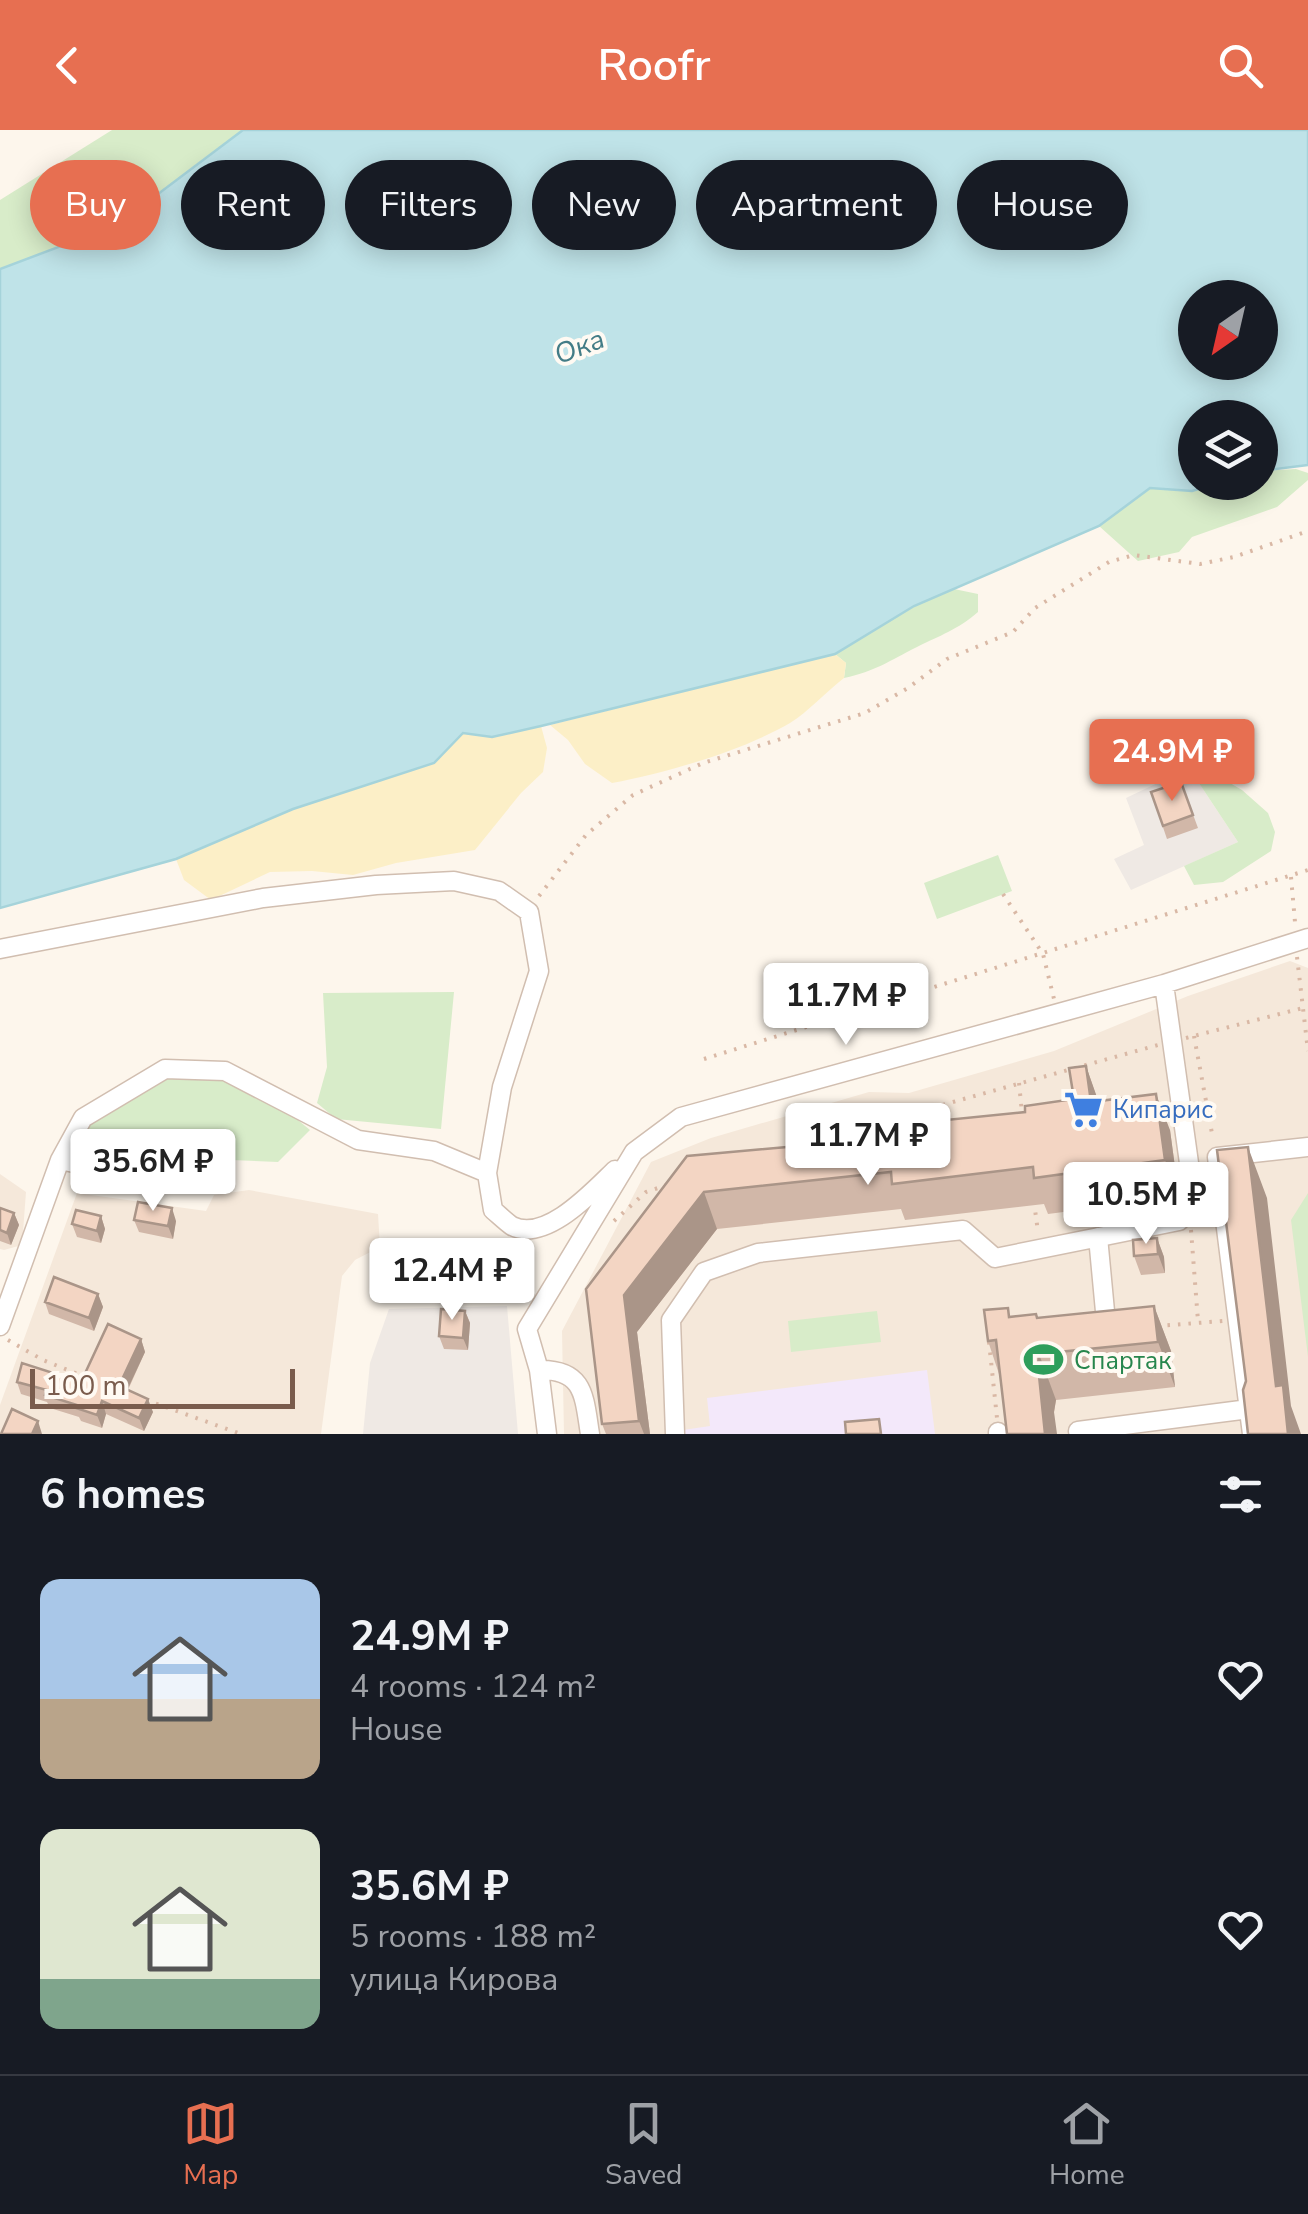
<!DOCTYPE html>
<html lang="en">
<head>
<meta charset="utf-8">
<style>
	:root { --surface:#171b24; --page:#20242c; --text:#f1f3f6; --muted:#9ea1a6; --line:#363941; --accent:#e76f51 }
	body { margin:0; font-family:"Nunito Sans",sans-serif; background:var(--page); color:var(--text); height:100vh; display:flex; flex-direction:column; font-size:38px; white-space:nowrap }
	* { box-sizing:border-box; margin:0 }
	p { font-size:32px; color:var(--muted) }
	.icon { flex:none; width:55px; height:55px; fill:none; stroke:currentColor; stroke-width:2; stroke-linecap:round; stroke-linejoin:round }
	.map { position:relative; height:1304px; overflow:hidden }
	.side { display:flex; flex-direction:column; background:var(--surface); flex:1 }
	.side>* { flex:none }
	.hud { position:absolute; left:30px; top:30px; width:1250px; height:90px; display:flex; gap:20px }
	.needle { width:65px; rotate:214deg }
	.buttons { position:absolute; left:1178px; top:150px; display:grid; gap:20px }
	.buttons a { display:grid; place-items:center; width:100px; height:100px; border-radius:50%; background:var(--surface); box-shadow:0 5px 25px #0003; font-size:50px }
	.scale { position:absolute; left:30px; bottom:25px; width:265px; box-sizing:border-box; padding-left:10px; border:5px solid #7a5c4d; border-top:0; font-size:28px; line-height:35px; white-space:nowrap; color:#7a5c4d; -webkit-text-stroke:8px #fffaf3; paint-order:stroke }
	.price { position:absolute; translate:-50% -85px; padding:0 22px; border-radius:10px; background:#fff; color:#222; font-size:32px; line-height:65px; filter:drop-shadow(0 2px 5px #0008) }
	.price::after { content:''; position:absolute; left:50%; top:60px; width:30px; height:22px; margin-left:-15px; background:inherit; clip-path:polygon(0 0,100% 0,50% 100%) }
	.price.on { background:var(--accent); color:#fff }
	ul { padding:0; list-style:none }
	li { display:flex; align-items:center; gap:30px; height:250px; padding:0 40px }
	li span { display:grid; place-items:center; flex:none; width:280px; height:200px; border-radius:20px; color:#555 }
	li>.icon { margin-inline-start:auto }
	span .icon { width:120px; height:120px; fill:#fffc; stroke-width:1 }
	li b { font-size:42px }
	h2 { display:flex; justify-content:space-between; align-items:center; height:120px; padding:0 40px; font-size:42px }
	.pill { padding:0 35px; border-radius:45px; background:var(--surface); box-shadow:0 5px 25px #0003; font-size:35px; line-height:90px }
	.pill.on { background:var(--accent); color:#fff }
	header { display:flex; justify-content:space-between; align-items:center; height:130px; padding:0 40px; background:var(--accent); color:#fff; font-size:45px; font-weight:600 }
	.tabs { display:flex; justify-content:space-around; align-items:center; height:140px; border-top:2px solid var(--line); background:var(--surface); font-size:28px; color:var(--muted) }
	.tabs a { display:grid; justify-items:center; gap:5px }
	.tabs .on { color:var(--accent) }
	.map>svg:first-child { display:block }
</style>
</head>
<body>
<header><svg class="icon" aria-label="back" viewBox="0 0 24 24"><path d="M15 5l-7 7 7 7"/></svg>Roofr<svg class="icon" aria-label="search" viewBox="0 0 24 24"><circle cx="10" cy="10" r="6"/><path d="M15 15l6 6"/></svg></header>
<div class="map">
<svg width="1308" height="1304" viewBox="0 0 1308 1304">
	<rect width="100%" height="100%" fill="#fdf6ec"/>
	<path fill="#f5e8da" d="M 1290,831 L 1308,838 L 1308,1304 L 564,1304 L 562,1201 L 651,1032 L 711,1008 L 869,962 L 909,963 L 1054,921 L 1188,866 Z
		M 0,1044 L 26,1062 L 22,1115 L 4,1120 L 0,1119 Z
		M 249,1060 L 378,1084 L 380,1117 L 355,1130 L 342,1146 L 321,1304 L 0,1304 L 0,1275 L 77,1063 L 206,1081 L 214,1065 Z"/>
	<path fill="#efe9e4" d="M 1189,638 L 1238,712 L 1131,760 L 1114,729 L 1144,715 L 1126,668 Z
		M 507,1176 L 518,1304 L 363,1304 L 370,1233 L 389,1179 Z"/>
	<path fill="#f3e8fa" d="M 927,1240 L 935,1304 L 684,1304 L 683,1300 L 710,1296 L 707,1268 Z"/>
	<path fill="#d8ecc9" d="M 112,0 L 243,0 L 117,95 L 0,139 L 0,70 Z
		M 1296,339 L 1308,343 L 1308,350 L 1277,377 L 1192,407 L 1179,422 L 1138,431 L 1099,396 L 1150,358 L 1192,361 L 1219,353 L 1260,352 L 1260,341 Z
		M 954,459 L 978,464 L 978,482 C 957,500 941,505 917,517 C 889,531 876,541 844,548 L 846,533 L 835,524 L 914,476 Z
		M 1189,638 L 1206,639 L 1242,660 L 1268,683 L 1275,702 L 1271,721 L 1223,752 L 1194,755 L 1184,736 L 1238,712 Z
		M 998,725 L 1012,761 L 937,789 L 924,753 Z
		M 454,862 L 441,999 L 336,989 L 317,973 L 327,937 L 323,863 Z
		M 200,934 L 282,977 L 310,1000 L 278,1032 L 83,1024 L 84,981 Z
		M 1308,1063 L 1308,1227 L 1291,1090 Z
		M 877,1181 L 881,1212 L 791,1222 L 788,1191 Z"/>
	<path fill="#fcefc7" d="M 835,524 L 846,533 L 844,548 C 827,561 808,582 790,593 C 742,621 666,643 612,653 L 585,634 L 568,610 L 550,595 Z
		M 541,596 L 547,618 L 543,642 L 521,663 L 475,720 L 396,733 L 353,745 L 312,741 L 270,742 L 211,770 L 184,750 L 176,729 L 293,679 L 434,633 L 463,603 L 492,607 Z"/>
	<path fill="#bfe3e8" stroke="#a5d3da" stroke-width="2.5" fill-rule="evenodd" d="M 243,0 L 1308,0 L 1308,335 L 1260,341 L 1260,288 L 1195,288 L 1195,352 L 1219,353 L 1192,361 L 1150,358 L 1099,396 L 914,476 L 835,524 L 541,596 L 492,607 L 463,603 L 434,633 L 293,679 L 176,729 L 0,778 L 0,139 L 117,95 ZM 1195,168 L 1260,168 L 1260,232 L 1195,232 Z"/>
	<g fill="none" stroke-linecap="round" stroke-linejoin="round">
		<defs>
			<path id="minor" d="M 0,819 L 263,768 L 376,755 L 454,751 L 499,761 L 529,782 L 539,841 L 502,957 L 487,1043 L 434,1021 L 358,1010 L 225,941 L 165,939 L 83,988 L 60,1030 L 0,1196
				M 60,1030 L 158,1051
				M 487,1043 L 493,1080 C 499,1085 506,1092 512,1096 C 546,1113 593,1061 615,1040
				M 1096,1192 L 1106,1192 L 1098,1107
				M 539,1240 C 585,1239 584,1267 590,1304
				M 1078,1301 L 1249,1279
				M 998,1302 L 998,1304
				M 547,1304 L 539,1240 L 527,1199 L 634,1022 L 681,987 L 1164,854 L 1308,808
				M 675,1304 L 671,1190 L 704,1142 L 758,1123 L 963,1100 L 995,1128 L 1179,1091 L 1195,1076 L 1164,854
				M 1252,1304 L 1217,1027 L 1308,1017"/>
		</defs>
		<use href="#minor" stroke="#d1beb0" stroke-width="21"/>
		<path stroke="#d9b8a5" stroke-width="4" stroke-dasharray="2.5 8" stroke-linecap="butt" d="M 1291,747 L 1295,792
			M 1003,764 L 1043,824 L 1054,869
			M 539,766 L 586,705 L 633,665 L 703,633 L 865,583 L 908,558 L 947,529 L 1013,502 L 1035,478 L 1109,432 L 1134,425 L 1200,434 L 1234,427 L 1308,401
			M 1297,827 L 1308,921
			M 1194,906 L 1213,1009
			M 1186,908 L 1303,878
			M 704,929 L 1308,740
			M 1019,953 L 1022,983
			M 791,1017 L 1158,915
			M 1034,1072 L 1038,1102
			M 614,1091 L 646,1062 L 667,1055
			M 1191,1100 L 1198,1191
			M 1157,1196 L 1223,1191
			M 8,1210 L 43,1230 L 85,1247
			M 989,1212 L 997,1288
			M 146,1270 L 241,1304"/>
		<use href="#minor" stroke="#fff" stroke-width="18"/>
	</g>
	<path fill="#d1b7a8" d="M 1181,652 L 1198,698 L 1167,709 L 1151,662 Z
		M 1086,936 L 1098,971 L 1170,1000 L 1179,1067 L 1048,1084 L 1044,1074 L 905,1090 L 901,1079 L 717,1099 L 637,1202 L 650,1304 L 606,1304 L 602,1294 L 687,1026 L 887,1008 L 1025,982 L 1074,969 Z
		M 0,1078 L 14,1083 L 19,1095 L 11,1115 L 0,1111 Z
		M 101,1086 L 105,1099 L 101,1113 L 77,1107 L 72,1094 Z
		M 134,1090 L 176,1091 L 173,1109 L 139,1102 Z
		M 1157,1108 L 1164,1127 L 1165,1143 L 1141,1145 L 1134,1126 Z
		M 98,1164 L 103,1177 L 94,1201 L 49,1184 L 45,1172 Z
		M 1154,1176 L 1171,1221 L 1175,1257 L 1056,1270 L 1054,1282 L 1000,1247 L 988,1211 L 1011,1187 L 1036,1184 L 1038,1188 Z
		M 465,1181 L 470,1193 L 468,1220 L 444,1219 L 439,1206 Z
		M 141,1209 L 145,1222 L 128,1260 L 153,1282 L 144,1301 L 106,1284 L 102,1298 L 81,1291 L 79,1287 L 50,1278 L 47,1272 L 21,1264 L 17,1252 L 81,1252 Z"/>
	<path fill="#aa9588" d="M 1086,936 L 1099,973 L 1091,972 Z
		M 1156,964 L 1170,1000 L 1179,1067 L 1165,1030 Z
		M 1248,1017 L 1267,1068 L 1291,1276 L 1301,1304 L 1288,1304 L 1276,1256 Z
		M 704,1062 L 717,1099 L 637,1202 L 650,1304 L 644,1304 L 639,1291 L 624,1165 Z
		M 172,1078 L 176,1091 L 173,1109 L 168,1096 Z
		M 14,1083 L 19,1095 L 11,1115 L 7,1103 Z
		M 101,1086 L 105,1099 L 101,1113 L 97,1101 Z
		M 1157,1108 L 1164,1127 L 1165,1143 L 1158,1124 Z
		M 98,1164 L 103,1177 L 94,1201 L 89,1188 Z
		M 1154,1176 L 1171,1221 L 1175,1257 L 1158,1212 Z
		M 465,1181 L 470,1193 L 468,1220 L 463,1208 Z
		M 141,1209 L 145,1222 L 123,1269 L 119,1256 Z
		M 1039,1224 L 1056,1270 L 1054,1282 L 1057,1304 L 1045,1304 L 1038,1236 Z
		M 148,1269 L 153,1282 L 144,1301 L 139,1288 Z
		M 102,1271 L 106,1284 L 102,1298 L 97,1285 Z
		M 38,1291 L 42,1304 L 32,1304 Z"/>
	<path fill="#f3d5c3" stroke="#aa9588" stroke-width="2.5" d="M 1181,652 L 1193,685 L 1163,696 L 1151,662 Z
		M 1086,936 L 1091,972 L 1156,964 L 1165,1030 L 1034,1048 L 1033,1037 L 892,1054 L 891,1042 L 704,1062 L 624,1165 L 639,1291 L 602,1294 L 586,1159 L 687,1026 L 887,1008 L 886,996 L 1025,982 L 1025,976 L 1074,969 L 1069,938 Z
		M 1248,1017 L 1276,1256 L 1283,1255 L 1288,1304 L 1248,1304 L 1243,1260 L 1246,1251 L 1217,1020 Z
		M 138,1072 L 172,1078 L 168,1096 L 134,1090 Z
		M 0,1078 L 14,1083 L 7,1103 L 0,1100 Z
		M 76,1080 L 101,1086 L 97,1101 L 72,1094 Z
		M 1157,1108 L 1158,1124 L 1134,1126 L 1133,1110 Z
		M 54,1147 L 98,1164 L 89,1188 L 45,1172 Z
		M 1154,1176 L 1158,1212 L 1039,1224 L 1038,1236 L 1045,1304 L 1007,1304 L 996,1210 L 988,1211 L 984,1180 L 1008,1178 L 1009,1187 L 1036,1184 L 1037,1188 Z
		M 441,1179 L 465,1181 L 463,1208 L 439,1206 Z
		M 108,1194 L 141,1209 L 119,1256 L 148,1269 L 139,1288 L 102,1271 L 97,1285 L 76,1278 L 77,1275 L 45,1265 L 47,1260 L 17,1252 L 22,1233 L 81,1252 Z
		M 12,1279 L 38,1291 L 32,1304 L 1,1304 Z
		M 879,1289 L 881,1304 L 846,1304 L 845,1292 Z"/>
	<defs>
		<symbol id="supermarket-bare" viewBox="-9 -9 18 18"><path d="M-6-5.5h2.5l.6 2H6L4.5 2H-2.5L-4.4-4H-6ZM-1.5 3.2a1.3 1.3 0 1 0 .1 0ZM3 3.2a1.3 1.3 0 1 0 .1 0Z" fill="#3f7fe0" stroke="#fffaf3" stroke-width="2.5" paint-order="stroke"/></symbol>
		<symbol id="stadium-bare" viewBox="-9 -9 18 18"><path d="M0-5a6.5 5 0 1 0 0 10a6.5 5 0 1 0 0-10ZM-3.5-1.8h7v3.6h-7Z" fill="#2e9e5b" stroke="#fffaf3" stroke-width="2.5" paint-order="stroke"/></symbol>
	</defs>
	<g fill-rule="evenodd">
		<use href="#supermarket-bare" x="1056" y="952" width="55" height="55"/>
		<use href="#stadium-bare" x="1016" y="1202" width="55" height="55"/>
	</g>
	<g text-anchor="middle" stroke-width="8" stroke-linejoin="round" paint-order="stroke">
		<g font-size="25" fill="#366cbe" stroke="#fffaf3" text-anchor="start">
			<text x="1113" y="988">Кипарис</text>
		</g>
		<g font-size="25" fill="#27864d" stroke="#fffaf3" text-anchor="start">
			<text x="1074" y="1239">Спартак</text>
		</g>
		<g font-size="28" font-style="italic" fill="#437c86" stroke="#fffaf3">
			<text transform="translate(579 216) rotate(-21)" y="10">Ока</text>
		</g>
	</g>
</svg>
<div class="buttons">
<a><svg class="needle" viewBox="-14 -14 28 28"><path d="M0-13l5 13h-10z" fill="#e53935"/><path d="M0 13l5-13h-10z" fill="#9ea1a6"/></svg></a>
<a><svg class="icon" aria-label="layers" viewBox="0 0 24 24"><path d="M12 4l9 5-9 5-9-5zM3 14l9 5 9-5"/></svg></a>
</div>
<div class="scale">100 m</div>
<b class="price on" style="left:1172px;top:674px">24.9M ₽</b>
<b class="price" style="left:846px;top:918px">11.7M ₽</b>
<b class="price" style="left:868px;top:1058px">11.7M ₽</b>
<b class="price" style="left:153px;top:1084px">35.6M ₽</b>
<b class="price" style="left:1146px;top:1117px">10.5M ₽</b>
<b class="price" style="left:452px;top:1193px">12.4M ₽</b>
<div class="hud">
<a class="pill on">Buy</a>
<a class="pill">Rent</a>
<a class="pill">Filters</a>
<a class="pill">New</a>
<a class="pill">Apartment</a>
<a class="pill">House</a>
</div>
</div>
<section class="side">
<h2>6 homes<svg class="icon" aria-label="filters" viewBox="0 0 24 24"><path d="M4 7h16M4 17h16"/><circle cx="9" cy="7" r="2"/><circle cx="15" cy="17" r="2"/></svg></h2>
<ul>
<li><span style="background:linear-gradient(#a9c7e8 60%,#b9a48a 0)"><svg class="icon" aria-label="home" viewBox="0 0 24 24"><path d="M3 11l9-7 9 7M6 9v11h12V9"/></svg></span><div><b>24.9M ₽</b><p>4 rooms · 124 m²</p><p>House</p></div><svg class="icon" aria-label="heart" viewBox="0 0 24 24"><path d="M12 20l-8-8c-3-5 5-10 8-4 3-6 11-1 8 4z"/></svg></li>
<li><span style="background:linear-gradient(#dfe7d0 75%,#7fa58c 0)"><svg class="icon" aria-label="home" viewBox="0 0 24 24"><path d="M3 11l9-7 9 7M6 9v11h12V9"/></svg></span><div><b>35.6M ₽</b><p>5 rooms · 188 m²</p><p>улица Кирова</p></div><svg class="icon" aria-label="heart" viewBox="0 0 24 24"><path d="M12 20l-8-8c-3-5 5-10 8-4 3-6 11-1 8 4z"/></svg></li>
</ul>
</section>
<nav class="tabs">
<a class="on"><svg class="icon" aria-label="map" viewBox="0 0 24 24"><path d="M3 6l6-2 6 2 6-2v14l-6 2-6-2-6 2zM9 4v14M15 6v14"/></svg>Map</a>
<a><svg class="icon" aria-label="saved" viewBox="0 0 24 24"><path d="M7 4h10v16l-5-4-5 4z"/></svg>Saved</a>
<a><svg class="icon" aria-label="home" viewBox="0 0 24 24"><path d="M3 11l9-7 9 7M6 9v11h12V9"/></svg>Home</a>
</nav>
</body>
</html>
